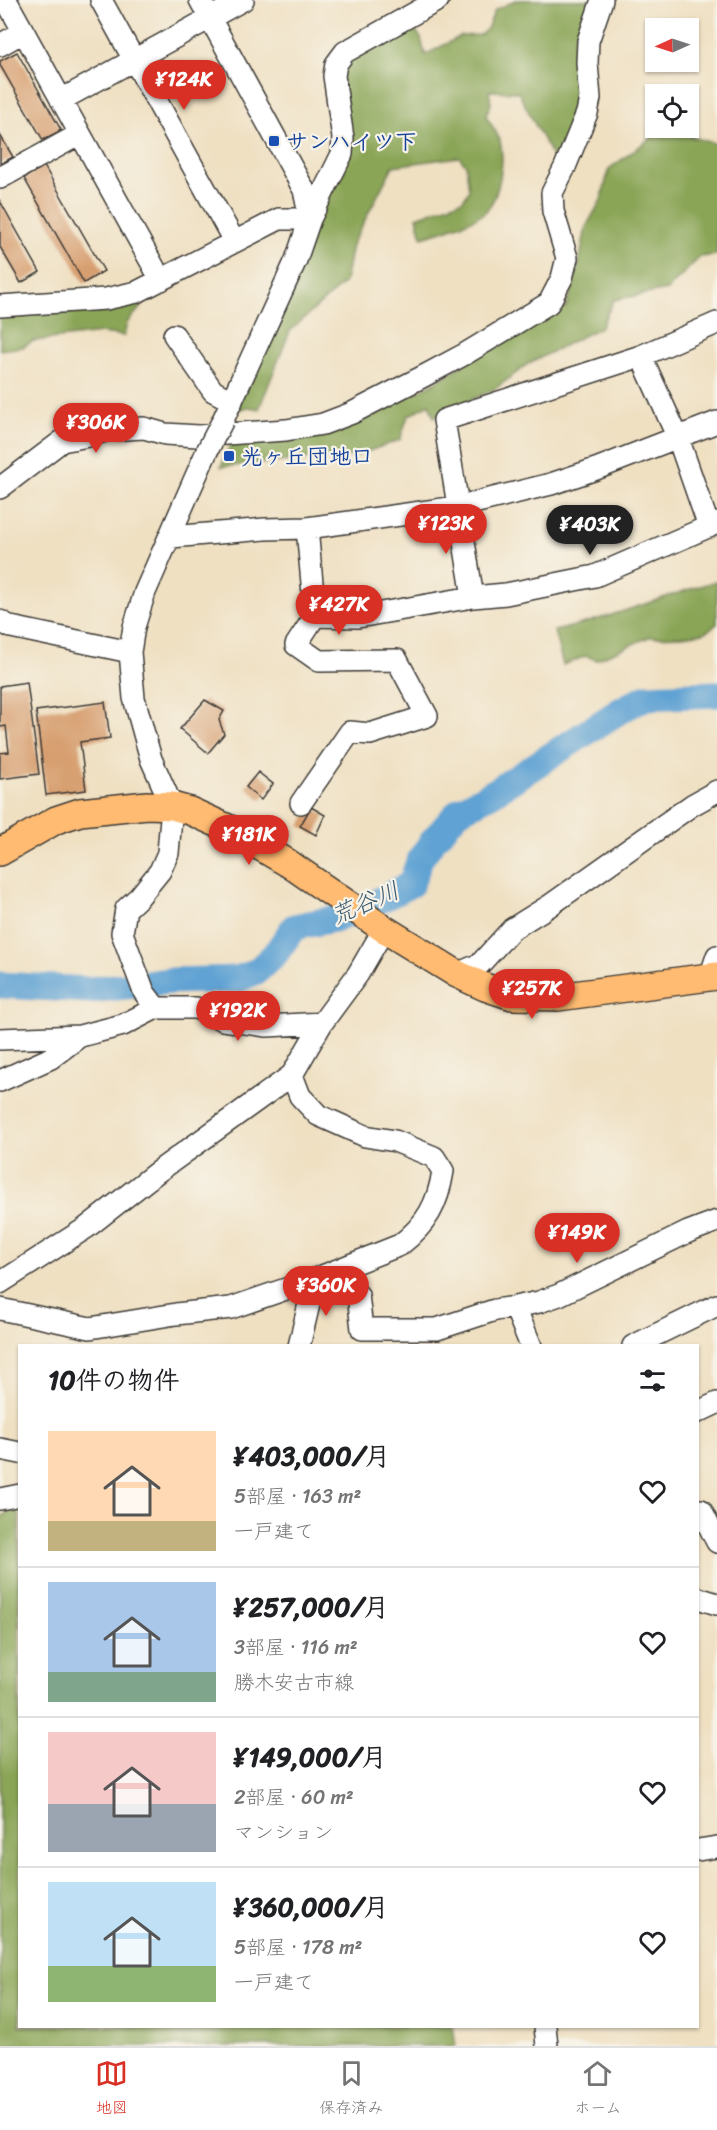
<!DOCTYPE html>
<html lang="ja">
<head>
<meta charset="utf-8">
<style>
	:root { --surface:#fff; --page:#f2f2f2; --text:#202124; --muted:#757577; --line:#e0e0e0; --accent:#d93025 }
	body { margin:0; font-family:Sriracha,"Klee One",sans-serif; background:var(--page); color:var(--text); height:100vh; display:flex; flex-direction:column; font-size:22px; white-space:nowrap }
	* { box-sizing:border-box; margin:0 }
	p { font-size:20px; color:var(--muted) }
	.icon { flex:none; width:33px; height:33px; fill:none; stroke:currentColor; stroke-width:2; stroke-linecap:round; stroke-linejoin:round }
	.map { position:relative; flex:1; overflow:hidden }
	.panel { position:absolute; left:18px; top:1344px; width:681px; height:684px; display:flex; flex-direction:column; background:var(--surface); border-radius:0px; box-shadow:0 2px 4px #0004 }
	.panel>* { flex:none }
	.needle { width:39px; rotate:267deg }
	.buttons { position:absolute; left:645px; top:18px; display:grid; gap:12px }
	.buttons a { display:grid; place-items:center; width:54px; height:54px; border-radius:0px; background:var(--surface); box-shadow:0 2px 4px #0004; font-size:30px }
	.price { position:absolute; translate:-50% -51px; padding:0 14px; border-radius:21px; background:var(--accent); color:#fff; font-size:20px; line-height:39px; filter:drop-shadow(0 2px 3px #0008) }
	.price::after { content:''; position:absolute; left:50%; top:36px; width:18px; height:14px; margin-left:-9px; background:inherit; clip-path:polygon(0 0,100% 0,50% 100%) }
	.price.on { background:#222; color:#fff }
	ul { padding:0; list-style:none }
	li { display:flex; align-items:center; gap:18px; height:150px; padding:0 30px }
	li+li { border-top:2px solid var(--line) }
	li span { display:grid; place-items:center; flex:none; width:168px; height:120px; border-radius:0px; color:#555 }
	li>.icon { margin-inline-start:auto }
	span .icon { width:72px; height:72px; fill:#fffc; stroke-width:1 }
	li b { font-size:26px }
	h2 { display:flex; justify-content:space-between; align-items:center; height:72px; padding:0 30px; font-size:26px }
	.menu { display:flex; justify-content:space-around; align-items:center; height:84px; border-top:2px solid var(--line); background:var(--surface); font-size:16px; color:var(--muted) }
	.menu a { display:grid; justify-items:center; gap:3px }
	.menu .on { color:var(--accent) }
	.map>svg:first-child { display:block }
</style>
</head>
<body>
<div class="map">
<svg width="717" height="2046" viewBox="0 0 717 2046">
	<rect width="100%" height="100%" fill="#f7f3e8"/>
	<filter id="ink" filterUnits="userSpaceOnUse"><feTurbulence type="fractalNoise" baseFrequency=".0167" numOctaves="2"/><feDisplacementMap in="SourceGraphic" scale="12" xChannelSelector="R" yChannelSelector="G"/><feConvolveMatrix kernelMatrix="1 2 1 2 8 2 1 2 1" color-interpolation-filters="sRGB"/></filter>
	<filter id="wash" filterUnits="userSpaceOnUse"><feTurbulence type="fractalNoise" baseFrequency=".008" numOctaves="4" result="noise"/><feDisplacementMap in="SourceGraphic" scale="24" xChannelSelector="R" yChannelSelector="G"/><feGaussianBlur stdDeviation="1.35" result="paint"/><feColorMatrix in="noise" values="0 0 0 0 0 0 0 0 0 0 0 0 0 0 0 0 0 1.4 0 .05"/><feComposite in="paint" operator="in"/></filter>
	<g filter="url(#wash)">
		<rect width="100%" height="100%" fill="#efe0c2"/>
		<path fill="#8aa557" stroke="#53603a" stroke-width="1.5" d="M 516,0 L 596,0 L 574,55 L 581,62 L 585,102 L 558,168 L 518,92 L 489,91 L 491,104 L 486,116 C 491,124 497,132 500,141 C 505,160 500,196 486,211 C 476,221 437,233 422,237 L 417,217 L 463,200 L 469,191 L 466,165 L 459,157 L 393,166 L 352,245 L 345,282 L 290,331 L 259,409 L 248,407 L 227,413 L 348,155 L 341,66 L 349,54 L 412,26 L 421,38 L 425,55 L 461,36 L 480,35 L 487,29 L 495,10 Z
			M 682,134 L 717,144 L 717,255 L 700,257 L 667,290 L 614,300 L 601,327 L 528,364 L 495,389 L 434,417 L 429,404 L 408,416 L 400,440 L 358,455 L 221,467 L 231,443 L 326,436 L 432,384 L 496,344 L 566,307 L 578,268 L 586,227 L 601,200 L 609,169 L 655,135 Z
			M 138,299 L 140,308 L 127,323 L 124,336 L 101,333 L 33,341 L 23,347 L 0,350 L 0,314 Z
			M 717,581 L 717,624 L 704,633 L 682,636 L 649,637 L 596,660 L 586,656 L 563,665 L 554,631 C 610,619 662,596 717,581 Z
			M 19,1505 L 20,2026 L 453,2026 L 456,2046 L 0,2046 L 0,1519 L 13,1507 Z"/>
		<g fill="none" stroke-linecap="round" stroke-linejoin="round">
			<path stroke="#5fa2d3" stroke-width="27" d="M 0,985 L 89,990 L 170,981 L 238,979 L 257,971 L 276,953 L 294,927 L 339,918 L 367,907 L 411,884 L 420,859 L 434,839 L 459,811 L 496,791 L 621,710 L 646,697 L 717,694"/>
		</g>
		<g id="blocks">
			<path fill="#d79f70" d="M 17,52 L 61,130 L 43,140 L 0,65 L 0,61 Z
				M 0,135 L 13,157 L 0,164 Z
				M 44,166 L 104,271 L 84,283 L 24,178 Z
				M 0,201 L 40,272 L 21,283 L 0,247 Z
				M 27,682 L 39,774 L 0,779 L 0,753 L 9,752 L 6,726 L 0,727 L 0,686 Z
				M 205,700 L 224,711 L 219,720 L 224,734 L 208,753 L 180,729 Z
				M 105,702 L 110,738 L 80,742 L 86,790 L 46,795 L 36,711 Z
				M 258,772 L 273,784 L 261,800 L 246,787 Z
				M 311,807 L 325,815 L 316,835 L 300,826 Z"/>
		</g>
	</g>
	<g filter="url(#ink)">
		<use href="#blocks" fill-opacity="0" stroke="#3c3935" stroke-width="1.5"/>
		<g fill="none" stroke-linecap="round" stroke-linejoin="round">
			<defs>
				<path id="minor" d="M 6,0 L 161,280
					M 101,0 L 234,241
					M 200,0 L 304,190 L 310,219 L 296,260 L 223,420
					M 0,45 L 23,32
					M 61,100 L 243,0
					M 0,178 L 80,134
					M 0,306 L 106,299 L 137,292 L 279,219 L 310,219 L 342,154 L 343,138 L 334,76 L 336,64 L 345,52 L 438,0
					M 174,335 L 213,391 L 232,401
					M 641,356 L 678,438 L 709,527
					M 0,488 L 62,441 L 88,436 L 108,430 L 144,428 L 165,434 L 198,436 L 286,430 L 323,424 L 352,413 L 422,377 L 465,354 L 549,303 L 562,278 L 567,258 L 553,211 L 552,193 L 565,167 L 587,113 L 590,98 L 587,63 L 588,41 L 602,0
					M 307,528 L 315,616 L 358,617 L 473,597 L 506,594 L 595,576 L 717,523
					M 171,537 L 265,529 L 307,528 L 457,507 L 551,484 L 596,469 L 717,422
					M 473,597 L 444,420 L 641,356 L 717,323
					M 0,621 L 11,627 L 130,652
					M 301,803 L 350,732 L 370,734 L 427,716 L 397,660 L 319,661 L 296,645 L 315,616
					M 457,974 L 480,964 L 512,929 L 549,906 L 692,805 L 717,791
					M 710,977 L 717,956
					M 156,1008 L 144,992 L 122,933 L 126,909 L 139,897 L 160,871 L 168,853 L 172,806 L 151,759 L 134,698 L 130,652 L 134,627 L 145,592 L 207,451
					M 0,1039 L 80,1036
					M 0,1081 L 51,1058 L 80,1036 L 123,1025 L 156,1008 L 196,1008 L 223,1020 L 267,1026 L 322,1023
					M 0,1283 L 86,1228 L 156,1173 L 292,1075 L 322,1023 L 358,974 L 384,929
					M 0,1309 L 90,1328 L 176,1314 L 231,1308 L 315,1279 L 400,1245 C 427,1224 438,1204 443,1171 L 434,1157 L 395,1141 L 365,1136 L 318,1115 L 300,1096 L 292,1075
					M 299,1346 L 315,1279 L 358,1295 L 362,1329 L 437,1329 L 495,1310 L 515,1307
					M 531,1346 L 515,1307 L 539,1302 L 559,1295 L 688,1232 L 717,1221
					M 633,1346 L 717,1305
					M 698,1412 L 717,1403
					M 0,1449 L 20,1453
					M 0,1499 L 20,1495
					M 701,1510 L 717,1542
					M 698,1598 L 717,1604
					M 698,1850 L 717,1847
					M 545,2026 L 547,2046"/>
				<path id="major" d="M 0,852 L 56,820 L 80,812 L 147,805 L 172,806 L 190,811 L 230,829 L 288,863 L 384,929 L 457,974 L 485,987 L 512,996 L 558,997 L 717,976"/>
			</defs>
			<use href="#minor" stroke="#3c3935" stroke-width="24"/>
			<use href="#major" stroke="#3c3935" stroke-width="30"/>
			<use href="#minor" stroke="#fff" stroke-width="21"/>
			<use href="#major" stroke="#ffbb71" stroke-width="27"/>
			<defs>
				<path id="minor-bridge" d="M 207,451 L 223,420"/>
			</defs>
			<use href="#minor-bridge" stroke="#3c3935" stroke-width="24" stroke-linecap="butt"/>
			<use href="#minor-bridge" stroke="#fff" stroke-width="21"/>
		</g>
	</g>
	<g fill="#1a4fb4" stroke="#f7f3e8" stroke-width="2">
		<rect x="268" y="135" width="12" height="12" rx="3"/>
		<rect x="223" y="450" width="12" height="12" rx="3"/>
	</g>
	<g text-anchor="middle" stroke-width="4.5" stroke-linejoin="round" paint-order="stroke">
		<g font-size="22" font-weight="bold" fill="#164399" stroke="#f7f3e8" text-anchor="start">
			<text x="286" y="149">サンハイツ下</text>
			<text x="241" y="464">光ヶ丘団地口</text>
		</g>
		<g font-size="24" font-style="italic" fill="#3a586e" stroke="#f7f3e8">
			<text transform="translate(365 903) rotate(-23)" y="8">荒谷川</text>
		</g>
	</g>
</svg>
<div class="buttons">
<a><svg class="needle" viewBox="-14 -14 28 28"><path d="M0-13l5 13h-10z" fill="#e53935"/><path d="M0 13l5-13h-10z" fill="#757577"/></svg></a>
<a><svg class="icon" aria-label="locate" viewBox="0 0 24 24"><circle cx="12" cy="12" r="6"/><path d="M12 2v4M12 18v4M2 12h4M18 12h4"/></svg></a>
</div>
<b class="price" style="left:184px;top:111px">¥124K</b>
<b class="price" style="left:96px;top:454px">¥306K</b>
<b class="price" style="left:446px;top:555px">¥123K</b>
<b class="price on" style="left:590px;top:556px">¥403K</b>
<b class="price" style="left:339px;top:636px">¥427K</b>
<b class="price" style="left:249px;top:866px">¥181K</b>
<b class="price" style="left:532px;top:1020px">¥257K</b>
<b class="price" style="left:238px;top:1042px">¥192K</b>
<b class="price" style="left:577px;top:1264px">¥149K</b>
<b class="price" style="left:326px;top:1317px">¥360K</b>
<section class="panel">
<h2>10件の物件<svg class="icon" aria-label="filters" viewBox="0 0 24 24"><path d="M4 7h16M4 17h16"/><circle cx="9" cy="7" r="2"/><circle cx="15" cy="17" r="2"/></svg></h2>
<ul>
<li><span style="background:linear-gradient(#ffd9b3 75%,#c2b280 0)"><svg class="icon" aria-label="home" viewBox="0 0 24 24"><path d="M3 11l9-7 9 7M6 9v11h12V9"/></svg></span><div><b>¥403,000/月</b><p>5部屋 · 163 m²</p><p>一戸建て</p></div><svg class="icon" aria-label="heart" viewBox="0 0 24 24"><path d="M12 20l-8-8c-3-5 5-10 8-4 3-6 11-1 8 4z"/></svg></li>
<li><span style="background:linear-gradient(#a9c7e8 75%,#7fa58c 0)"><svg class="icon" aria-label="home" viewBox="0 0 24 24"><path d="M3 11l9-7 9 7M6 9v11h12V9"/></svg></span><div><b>¥257,000/月</b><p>3部屋 · 116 m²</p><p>勝木安古市線</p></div><svg class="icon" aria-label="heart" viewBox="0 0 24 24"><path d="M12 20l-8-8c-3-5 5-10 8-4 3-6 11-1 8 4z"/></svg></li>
<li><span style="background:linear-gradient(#f6c9c9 60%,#9aa5b1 0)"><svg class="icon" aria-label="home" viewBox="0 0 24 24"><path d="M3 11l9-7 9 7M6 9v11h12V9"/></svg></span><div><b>¥149,000/月</b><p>2部屋 · 60 m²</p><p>マンション</p></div><svg class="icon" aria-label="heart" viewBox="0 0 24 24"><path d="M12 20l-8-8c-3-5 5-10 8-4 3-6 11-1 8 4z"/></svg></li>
<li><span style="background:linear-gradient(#bfe0f5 70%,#8fb573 0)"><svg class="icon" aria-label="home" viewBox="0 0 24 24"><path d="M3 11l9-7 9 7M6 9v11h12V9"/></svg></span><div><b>¥360,000/月</b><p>5部屋 · 178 m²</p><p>一戸建て</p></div><svg class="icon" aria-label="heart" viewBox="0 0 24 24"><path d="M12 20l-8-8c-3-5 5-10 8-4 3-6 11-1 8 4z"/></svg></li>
</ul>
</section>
</div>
<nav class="menu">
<a class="on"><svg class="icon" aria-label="map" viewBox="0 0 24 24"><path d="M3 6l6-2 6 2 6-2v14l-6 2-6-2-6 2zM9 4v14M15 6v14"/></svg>地図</a>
<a><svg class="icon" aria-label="saved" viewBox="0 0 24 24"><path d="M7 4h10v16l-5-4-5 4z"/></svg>保存済み</a>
<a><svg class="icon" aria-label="home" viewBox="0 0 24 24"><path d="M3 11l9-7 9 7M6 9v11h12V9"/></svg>ホーム</a>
</nav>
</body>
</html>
